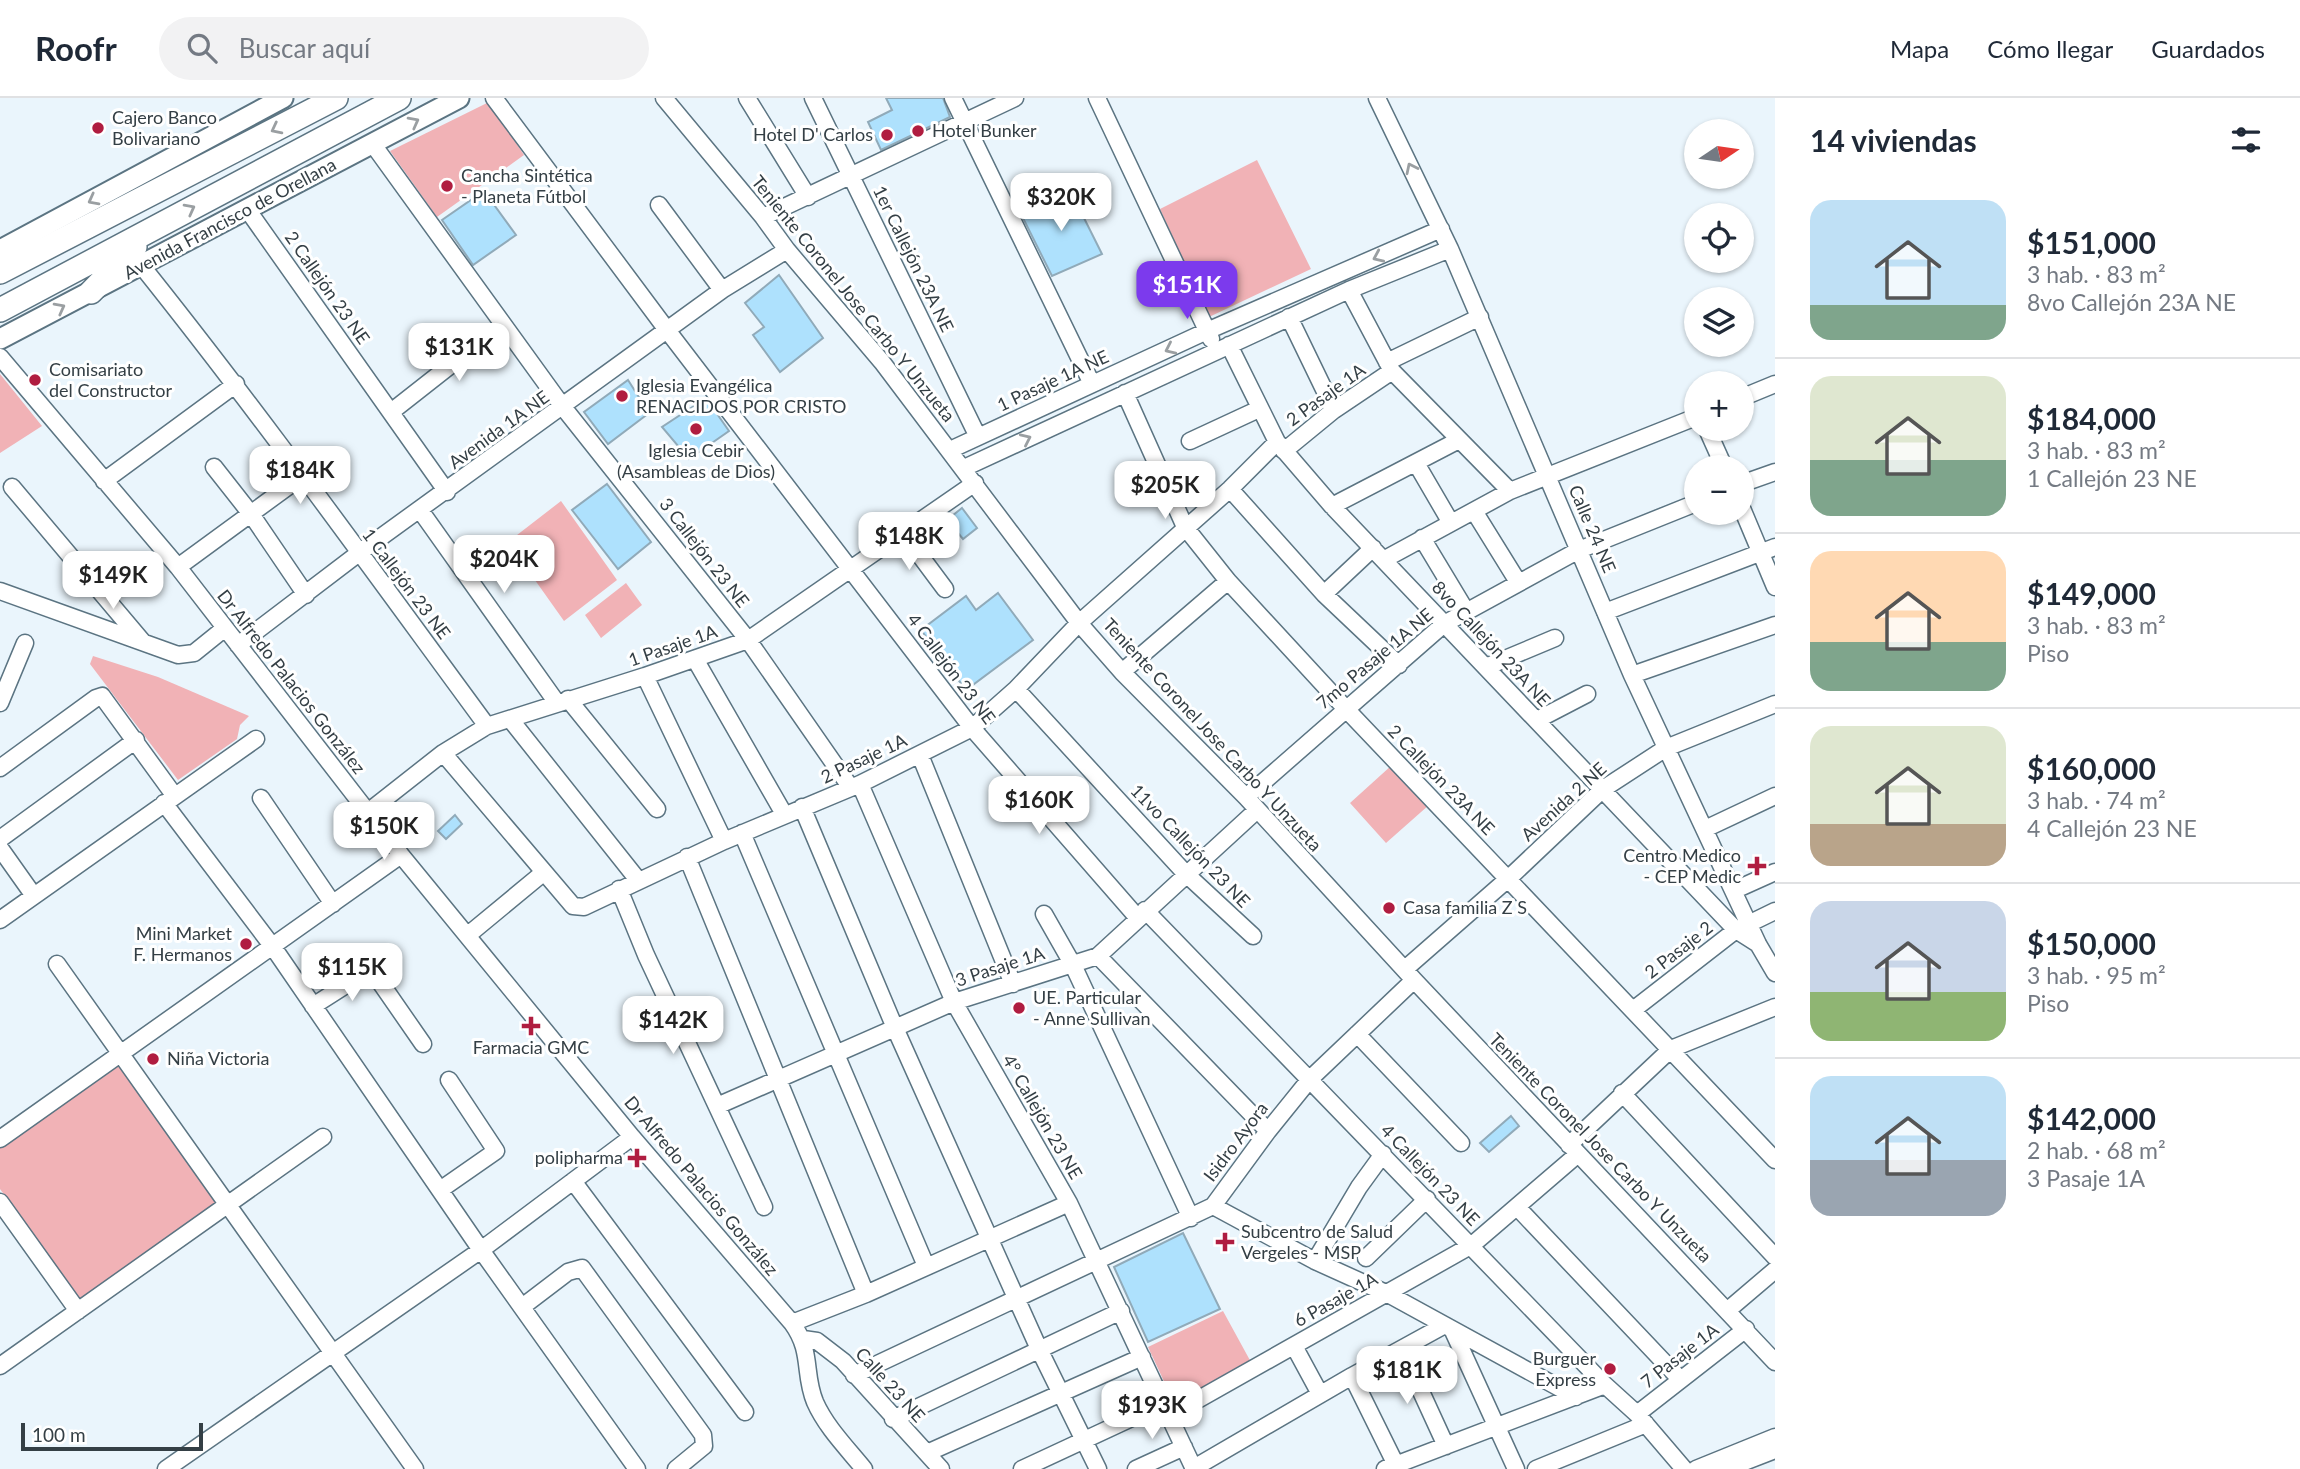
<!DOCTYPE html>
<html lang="es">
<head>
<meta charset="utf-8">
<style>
	:root { --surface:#fff; --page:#f2f2f3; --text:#1f2937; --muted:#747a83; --line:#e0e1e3; --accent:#7c3aed }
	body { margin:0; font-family:Lato,sans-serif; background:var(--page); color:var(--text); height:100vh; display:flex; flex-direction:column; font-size:26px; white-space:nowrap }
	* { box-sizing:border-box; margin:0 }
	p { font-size:23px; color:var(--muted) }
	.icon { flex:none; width:38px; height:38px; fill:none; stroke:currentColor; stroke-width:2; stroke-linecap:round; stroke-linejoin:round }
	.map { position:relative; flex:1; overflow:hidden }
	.sheet { display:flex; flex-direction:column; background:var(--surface); width:525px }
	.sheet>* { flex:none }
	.needle { width:46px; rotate:77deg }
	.controls { position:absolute; left:1684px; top:21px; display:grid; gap:14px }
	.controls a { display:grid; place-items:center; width:70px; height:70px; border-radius:50%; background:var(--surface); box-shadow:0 2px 5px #0004; font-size:35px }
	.scale { position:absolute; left:21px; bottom:18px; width:182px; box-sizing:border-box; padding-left:7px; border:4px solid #343f45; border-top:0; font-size:19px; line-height:24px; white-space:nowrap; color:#343f45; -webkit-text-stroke:5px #fff; paint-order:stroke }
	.price { position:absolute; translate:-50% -60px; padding:0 16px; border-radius:14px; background:#fff; color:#222; font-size:23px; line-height:46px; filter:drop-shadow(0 2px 4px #0008) }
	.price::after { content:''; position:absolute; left:50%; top:42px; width:21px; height:16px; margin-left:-10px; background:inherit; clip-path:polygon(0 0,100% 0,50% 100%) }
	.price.active { background:var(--accent); color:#fff }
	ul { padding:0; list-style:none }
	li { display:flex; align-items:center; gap:21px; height:175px; padding:0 35px }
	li+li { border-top:2px solid var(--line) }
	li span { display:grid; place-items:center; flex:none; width:196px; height:140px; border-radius:21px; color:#555 }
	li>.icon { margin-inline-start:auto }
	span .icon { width:84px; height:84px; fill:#fffc; stroke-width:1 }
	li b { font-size:30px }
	h2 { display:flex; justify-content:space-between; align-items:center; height:84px; padding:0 35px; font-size:30px }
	header { display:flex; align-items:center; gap:42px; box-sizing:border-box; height:98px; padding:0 35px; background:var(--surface); border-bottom:2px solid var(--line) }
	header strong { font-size:33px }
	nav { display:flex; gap:38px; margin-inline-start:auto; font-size:24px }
	.search { width:490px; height:63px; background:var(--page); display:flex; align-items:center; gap:18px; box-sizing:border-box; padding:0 24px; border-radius:38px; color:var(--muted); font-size:26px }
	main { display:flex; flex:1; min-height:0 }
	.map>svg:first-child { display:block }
</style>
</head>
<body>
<header>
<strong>Roofr</strong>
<div class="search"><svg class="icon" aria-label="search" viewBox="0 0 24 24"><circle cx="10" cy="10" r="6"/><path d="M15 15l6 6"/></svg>Buscar aquí</div>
<nav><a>Mapa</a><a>Cómo llegar</a><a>Guardados</a></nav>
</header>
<main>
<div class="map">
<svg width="1775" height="1371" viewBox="0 0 1775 1371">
	<rect width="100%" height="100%" fill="#eaf5fc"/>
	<path fill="#f1b2b6" d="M 489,4 L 524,57 L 437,119 L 390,53 Z
		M 1257,62 L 1311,171 L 1209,219 L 1160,111 Z
		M 0,276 L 42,328 L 0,355 Z
		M 561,403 L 617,482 L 564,523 L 508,444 Z
		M 626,485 L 642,507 L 601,540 L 585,517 Z
		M 93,558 L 158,579 L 249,618 L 240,627 L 237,641 L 178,682 L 90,566 Z
		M 1392,667 L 1429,707 L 1386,745 L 1350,705 Z
		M 126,963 L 221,1103 L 81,1202 L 0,1091 L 0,1048 Z
		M 1223,1213 L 1252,1266 L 1175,1307 L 1148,1249 Z"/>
	<path fill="#aee1fd" stroke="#90aab9" stroke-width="2" d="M 886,0 L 943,0 L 950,19 L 881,52 L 868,24 L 892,12 Z
		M 1070,92 L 1102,156 L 1052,178 L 1021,116 Z
		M 484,93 L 516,137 L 473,167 L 442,122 Z
		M 779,177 L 823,240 L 780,274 L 753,237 L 764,229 L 745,205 Z
		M 628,282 L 649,315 L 608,346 L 584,314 Z
		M 706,300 L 729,333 L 689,361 L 662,329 Z
		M 607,386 L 651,444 L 618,471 L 572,412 Z
		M 962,410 L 977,430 L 963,441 L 947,422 Z
		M 998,495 L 1033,542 L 966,592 L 921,532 L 966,498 L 976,512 Z
		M 455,717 L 462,726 L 446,741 L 438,733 Z
		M 1511,1018 L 1519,1028 L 1489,1054 L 1480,1045 Z
		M 1183,1135 L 1220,1211 L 1148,1244 L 1114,1169 Z"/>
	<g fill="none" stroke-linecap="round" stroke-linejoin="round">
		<defs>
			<path id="minor" d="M 494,0 L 667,232 L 972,630 L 1137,819
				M 664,0 L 763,119 L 787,152 L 882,264 L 1079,525 L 1122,574 L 1246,699 L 1414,882 L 1775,1264
				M 747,0 L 808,99
				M 813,0 L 978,339
				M 953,0 L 1092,286
				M 1097,0 L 1211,241
				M 1377,0 L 1450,151 L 1632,577 L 1758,846 L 1775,875
				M 372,45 L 563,309 L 748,542 L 851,690
				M 659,107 L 722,192
				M 247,111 L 447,394
				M 763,119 L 1015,0
				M 141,167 C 261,317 373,473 487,628
				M 1349,192 L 1392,273 L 1510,393 L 1696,319
				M 1289,219 L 1334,312
				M 1229,247 L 1277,344 L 1332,408 L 1736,832 L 1758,846
				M 0,259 L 178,469 L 401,757 L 632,1039 L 792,1225 C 813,1254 803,1275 815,1304 C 826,1329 847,1350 864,1371
				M 1387,264 L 1480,219
				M 1125,295 L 1185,429 L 1228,483 L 1346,611 L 1775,1062
				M 1741,300 L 1775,286
				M 391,314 L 503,226
				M 1707,331 L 1724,369
				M 1190,343 L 1259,311
				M 950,352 L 1207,233 L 1441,131
				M 1284,353 L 1334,312 L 1392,273
				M 1416,365 L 1451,425
				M 214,369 L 251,416 L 306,497
				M 964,370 L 1349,192 L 1450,151
				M 104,383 L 236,286
				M 1741,386 L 1775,374
				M 12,389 L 142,543
				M 1230,391 L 1324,496 L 1399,567
				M 1332,408 L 1459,342
				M 1741,408 L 1775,489
				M 420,412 L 557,605
				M 1474,413 L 1518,484
				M 904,436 L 945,491
				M 1422,440 L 1466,513
				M 1385,461 L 1510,393
				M 178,469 L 301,379
				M 0,493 L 178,557 L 194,555 L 225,530
				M 1324,496 L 1373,450
				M 1605,514 L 1775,449
				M 238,547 L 359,455 L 722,192 L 787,152
				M 695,561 L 784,716
				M 1486,569 L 1555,540
				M 1122,574 L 1228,483
				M 1632,577 L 1775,527
				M 645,578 L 724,743
				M 1016,591 L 1185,775 L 1253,838
				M 568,601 L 657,711
				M 0,605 L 25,545
				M 510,621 L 638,782
				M 1537,622 L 1587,596
				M 443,655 L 573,808 L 584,809 L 724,743 L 860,686 L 972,630 L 1016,591 L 1079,525 L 1230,391 L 1277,344
				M 920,657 L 1013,886
				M 0,670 L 96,600 L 102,598 L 174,697
				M 860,686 L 954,904 L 1069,1105 L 1194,1371
				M 1246,699 L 1444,526 L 1579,452 L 1696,405
				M 261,700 L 333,806
				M 164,705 L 273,849 L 481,1152 L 637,1371
				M 802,709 L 895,930 L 1039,1251 L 1098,1371
				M 368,714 L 443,655 L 487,628 L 645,578 L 748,542 L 975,385
				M 1705,731 L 1775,698
				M 742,735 L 926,1168
				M 0,741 L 136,642
				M 0,750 L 34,798
				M 687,759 L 866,1196
				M 619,791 L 646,857 L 764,1109
				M 1735,792 L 1775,774
				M 1145,812 L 1605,1287 L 1637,1316 L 1684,1371
				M 1044,816 L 1073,867 L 1191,1120
				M 0,822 L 256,641
				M 468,837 L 543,775
				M 1098,858 L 1268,1033
				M 57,866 L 415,1371
				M 1405,871 L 1509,780 L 1603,691 L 1666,650 L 1775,606
				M 313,908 L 371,871 L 423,946
				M 1633,912 L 1736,832 L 1775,813
				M 1357,936 L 1461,1045
				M 1622,995 L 1775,1159
				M 717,1008 L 954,904 L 1098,858 L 1257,712
				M 0,1041 L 401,757
				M 1569,1047 L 1671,951 L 1775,909
				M 573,1083 L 745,1314
				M 440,1092 L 496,1053 L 449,982
				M 0,1104 L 78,1213
				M 1213,1108 L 1315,1163 L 1388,1196 L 1576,1299
				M 1517,1109 L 1680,1281
				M 1366,1160 L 1427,1101
				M 1315,1163 L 1359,1089 L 1383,1056
				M 522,1209 L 568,1174 L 582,1170 L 703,1337 L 704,1348 L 676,1371
				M 1728,1212 L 1775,1172
				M 792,1225 L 866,1196 L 1069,1105
				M 1453,1233 L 1516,1371
				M 803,1241 L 817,1243 L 843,1263 L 941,1371
				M 1294,1248 L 1320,1296
				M 1402,1252 L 1446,1348
				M 0,1268 L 323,1039
				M 854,1277 L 1213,1108 L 1268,1033 L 1310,981 L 1414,882
				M 1352,1278 L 1398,1371
				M 1637,1316 L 1746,1231
				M 1169,1318 L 1472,1147 L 1578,1056
				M 893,1321 L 1121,1213
				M 927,1355 L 1142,1259
				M 1194,1370 L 1352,1278 L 1443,1228
				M 166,1371 L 481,1152 L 632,1039
				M 1022,1371 L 1164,1305
				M 1136,1371 L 1184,1349
				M 1385,1371 L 1605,1287
				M 1536,1371 L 1646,1326
				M 1696,1371 L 1775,1339
				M 1726,1371 L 1775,1352"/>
			<path id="major" d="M 0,152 L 283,0
				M 0,241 L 459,0"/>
			<path id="highway" d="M 0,174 L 336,0
				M 91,194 L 135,149
				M 0,212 L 399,0"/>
		</defs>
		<use href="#minor" stroke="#5b7482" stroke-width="19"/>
		<use href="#major" stroke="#5b7482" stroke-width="23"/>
		<use href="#highway" stroke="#5b7482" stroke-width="26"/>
		<use href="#minor" stroke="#fff" stroke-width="16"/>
		<use href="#major" stroke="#fff" stroke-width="19"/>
		<use href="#highway" stroke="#fff" stroke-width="23"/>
	</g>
	<defs><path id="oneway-chevron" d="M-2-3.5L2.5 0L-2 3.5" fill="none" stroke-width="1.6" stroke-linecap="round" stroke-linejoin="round" transform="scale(1.75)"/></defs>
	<g stroke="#9a9fa2">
		<use href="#oneway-chevron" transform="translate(414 24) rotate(-28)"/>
		<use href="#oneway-chevron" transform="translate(276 31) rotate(153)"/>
		<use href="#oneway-chevron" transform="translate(1411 70) rotate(-116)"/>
		<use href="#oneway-chevron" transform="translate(93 102) rotate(152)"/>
		<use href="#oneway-chevron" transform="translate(190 111) rotate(-28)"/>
		<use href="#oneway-chevron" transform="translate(1378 159) rotate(156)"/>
		<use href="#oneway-chevron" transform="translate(60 210) rotate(-28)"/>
		<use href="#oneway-chevron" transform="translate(1170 251) rotate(155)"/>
		<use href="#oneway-chevron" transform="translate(1026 341) rotate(-25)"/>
	</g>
	<g fill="#b01d40" stroke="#fff" stroke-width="2.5">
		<circle cx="98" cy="30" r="7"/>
		<circle cx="918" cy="33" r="7"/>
		<circle cx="887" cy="37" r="7"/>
		<circle cx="447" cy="88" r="7"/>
		<circle cx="35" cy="282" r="7"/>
		<circle cx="622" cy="298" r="7"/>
		<circle cx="696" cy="331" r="7"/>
		<path d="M1753.5 757.5h7v7h7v7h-7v7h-7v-7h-7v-7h7z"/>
		<circle cx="1389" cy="810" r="7"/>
		<circle cx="246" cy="846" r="7"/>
		<circle cx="1019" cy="910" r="7"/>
		<path d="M527.5 917.5h7v7h7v7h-7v7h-7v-7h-7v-7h7z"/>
		<circle cx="153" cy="961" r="7"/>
		<path d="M633.5 1049.5h7v7h7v7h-7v7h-7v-7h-7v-7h7z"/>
		<path d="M1221.5 1133.5h7v7h7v7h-7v7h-7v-7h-7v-7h7z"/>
		<circle cx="1610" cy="1271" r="7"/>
	</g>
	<g text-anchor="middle" stroke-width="6" stroke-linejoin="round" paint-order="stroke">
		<g font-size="18" fill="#343f45" stroke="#fff" text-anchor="start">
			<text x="112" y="26">Cajero Banco<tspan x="112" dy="21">Bolivariano</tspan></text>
			<text x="932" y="39">Hotel Bunker</text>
			<text x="873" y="43" text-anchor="end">Hotel D' Carlos</text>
			<text x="461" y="84">Cancha Sintética<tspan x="461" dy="21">- Planeta Fútbol</tspan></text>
			<text x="49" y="278">Comisariato<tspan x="49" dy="21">del Constructor</tspan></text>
			<text x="636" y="294">Iglesia Evangélica<tspan x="636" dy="21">RENACIDOS POR CRISTO</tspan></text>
			<text x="696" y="359" text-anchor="middle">Iglesia Cebir<tspan x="696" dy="21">(Asambleas de Dios)</tspan></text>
			<text x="1741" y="764" text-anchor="end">Centro Medico<tspan x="1741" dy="21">- CEP Medic</tspan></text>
			<text x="1403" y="816">Casa familia Z S</text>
			<text x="232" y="842" text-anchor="end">Mini Market<tspan x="232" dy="21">F. Hermanos</tspan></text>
			<text x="1033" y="906">UE. Particular<tspan x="1033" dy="21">- Anne Sullivan</tspan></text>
			<text x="531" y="956" text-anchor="middle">Farmacia GMC</text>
			<text x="167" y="967">Niña Victoria</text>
			<text x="623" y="1066" text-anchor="end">polipharma</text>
			<text x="1241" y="1140">Subcentro de Salud<tspan x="1241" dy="21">Vergeles - MSP</tspan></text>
			<text x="1596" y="1267" text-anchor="end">Burguer<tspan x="1596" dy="21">Express</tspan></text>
		</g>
		<g font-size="18" fill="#343f45" stroke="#fff">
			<text transform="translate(230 121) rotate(-28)" y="6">Avenida Francisco de Orellana</text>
			<text transform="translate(913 161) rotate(64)" y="6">1er Callejón 23A NE</text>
			<text transform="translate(327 190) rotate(55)" y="6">2 Callejón 23 NE</text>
			<text transform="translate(853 201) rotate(51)" y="6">Teniente Coronel Jose Carbo Y Unzueta</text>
			<text transform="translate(1053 283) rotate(-25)" y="6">1 Pasaje 1A NE</text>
			<text transform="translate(1326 297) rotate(-36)" y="6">2 Pasaje 1A</text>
			<text transform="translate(499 332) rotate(-36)" y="6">Avenida 1A NE</text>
			<text transform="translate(1592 431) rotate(67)" y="6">Calle 24 NE</text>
			<text transform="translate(704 455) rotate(52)" y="6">3 Callejón 23 NE</text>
			<text transform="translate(406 486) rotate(53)" y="6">1 Callejón 23 NE</text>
			<text transform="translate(1491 546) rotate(47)" y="6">8vo Callejón 23A NE</text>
			<text transform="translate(673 548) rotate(-19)" y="6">1 Pasaje 1A</text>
			<text transform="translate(1375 561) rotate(-40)" y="6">7mo Pasaje 1A NE</text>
			<text transform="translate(951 571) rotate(53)" y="6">4 Callejón 23 NE</text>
			<text transform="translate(291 584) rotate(52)" y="6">Dr Alfredo Palacios González</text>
			<text transform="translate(1212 637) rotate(47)" y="6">Teniente Coronel Jose Carbo Y Unzueta</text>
			<text transform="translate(864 661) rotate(-25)" y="6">2 Pasaje 1A</text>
			<text transform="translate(1441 682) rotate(46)" y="6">2 Callejón 23A NE</text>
			<text transform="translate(1564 704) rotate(-42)" y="6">Avenida 2 NE</text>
			<text transform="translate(1190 748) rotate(46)" y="6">11vo Callejón 23 NE</text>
			<text transform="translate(1679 852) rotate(-38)" y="6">2 Pasaje 2</text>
			<text transform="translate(1000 869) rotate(-18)" y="6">3 Pasaje 1A</text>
			<text transform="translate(1042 1019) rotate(60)" y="6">4° Callejón 23 NE</text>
			<text transform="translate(1236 1044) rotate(-53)" y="6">Isidro Ayora</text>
			<text transform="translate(1600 1050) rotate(46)" y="6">Teniente Coronel Jose Carbo Y Unzueta</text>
			<text transform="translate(1430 1077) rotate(46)" y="6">4 Callejón 23 NE</text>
			<text transform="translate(701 1088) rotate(50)" y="6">Dr Alfredo Palacios González</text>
			<text transform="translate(1336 1202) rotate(-29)" y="6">6 Pasaje 1A</text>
			<text transform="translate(1680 1258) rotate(-38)" y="6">7 Pasaje 1A</text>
			<text transform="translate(890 1287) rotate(48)" y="6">Calle 23 NE</text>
		</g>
	</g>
</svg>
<div class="controls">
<a><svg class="needle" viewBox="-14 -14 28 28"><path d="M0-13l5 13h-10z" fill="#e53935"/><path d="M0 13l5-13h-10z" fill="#747a83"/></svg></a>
<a><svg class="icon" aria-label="locate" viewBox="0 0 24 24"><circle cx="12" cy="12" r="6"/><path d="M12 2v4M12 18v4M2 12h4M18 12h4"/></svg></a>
<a><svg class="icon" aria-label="layers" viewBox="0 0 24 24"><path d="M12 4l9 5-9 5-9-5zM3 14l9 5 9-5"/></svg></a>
<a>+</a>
<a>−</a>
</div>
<div class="scale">100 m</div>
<b class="price" style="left:1061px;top:135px">$320K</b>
<b class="price active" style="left:1187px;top:223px">$151K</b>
<b class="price" style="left:459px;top:285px">$131K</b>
<b class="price" style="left:300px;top:408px">$184K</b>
<b class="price" style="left:1165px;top:423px">$205K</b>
<b class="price" style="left:909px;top:474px">$148K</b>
<b class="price" style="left:504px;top:497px">$204K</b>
<b class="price" style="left:113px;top:513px">$149K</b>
<b class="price" style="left:1039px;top:738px">$160K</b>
<b class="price" style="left:384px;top:764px">$150K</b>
<b class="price" style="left:352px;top:905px">$115K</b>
<b class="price" style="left:673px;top:958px">$142K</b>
<b class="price" style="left:1407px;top:1308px">$181K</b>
<b class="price" style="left:1152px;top:1343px">$193K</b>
</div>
<section class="sheet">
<h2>14 viviendas<svg class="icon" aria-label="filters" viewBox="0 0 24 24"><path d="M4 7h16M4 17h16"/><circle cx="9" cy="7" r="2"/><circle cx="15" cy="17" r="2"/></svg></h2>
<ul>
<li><span style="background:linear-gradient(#bfe0f5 75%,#7fa58c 0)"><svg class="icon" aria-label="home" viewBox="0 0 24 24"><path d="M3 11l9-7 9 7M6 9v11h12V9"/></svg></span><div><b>$151,000</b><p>3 hab. · 83 m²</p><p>8vo Callejón 23A NE</p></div></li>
<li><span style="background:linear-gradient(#dfe7d0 60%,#7fa58c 0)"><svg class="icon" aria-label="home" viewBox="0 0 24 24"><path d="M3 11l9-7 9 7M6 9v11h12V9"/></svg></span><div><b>$184,000</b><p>3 hab. · 83 m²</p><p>1 Callejón 23 NE</p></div></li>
<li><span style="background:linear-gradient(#ffd9b3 65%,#7fa58c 0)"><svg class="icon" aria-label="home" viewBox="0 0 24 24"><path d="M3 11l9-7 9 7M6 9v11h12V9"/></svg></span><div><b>$149,000</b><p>3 hab. · 83 m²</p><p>Piso</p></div></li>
<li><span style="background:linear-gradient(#dfe7d0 70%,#b9a48a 0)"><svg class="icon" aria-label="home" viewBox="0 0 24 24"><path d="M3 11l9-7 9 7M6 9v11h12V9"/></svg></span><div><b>$160,000</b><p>3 hab. · 74 m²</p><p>4 Callejón 23 NE</p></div></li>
<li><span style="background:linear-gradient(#c9d6e8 65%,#8fb573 0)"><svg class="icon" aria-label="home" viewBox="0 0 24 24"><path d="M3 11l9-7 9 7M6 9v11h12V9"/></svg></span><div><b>$150,000</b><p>3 hab. · 95 m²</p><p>Piso</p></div></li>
<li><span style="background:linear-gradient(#bfe0f5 60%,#9aa5b1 0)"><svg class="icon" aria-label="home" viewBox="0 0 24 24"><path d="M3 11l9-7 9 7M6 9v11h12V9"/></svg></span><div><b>$142,000</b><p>2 hab. · 68 m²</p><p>3 Pasaje 1A</p></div></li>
</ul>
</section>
</main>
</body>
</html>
